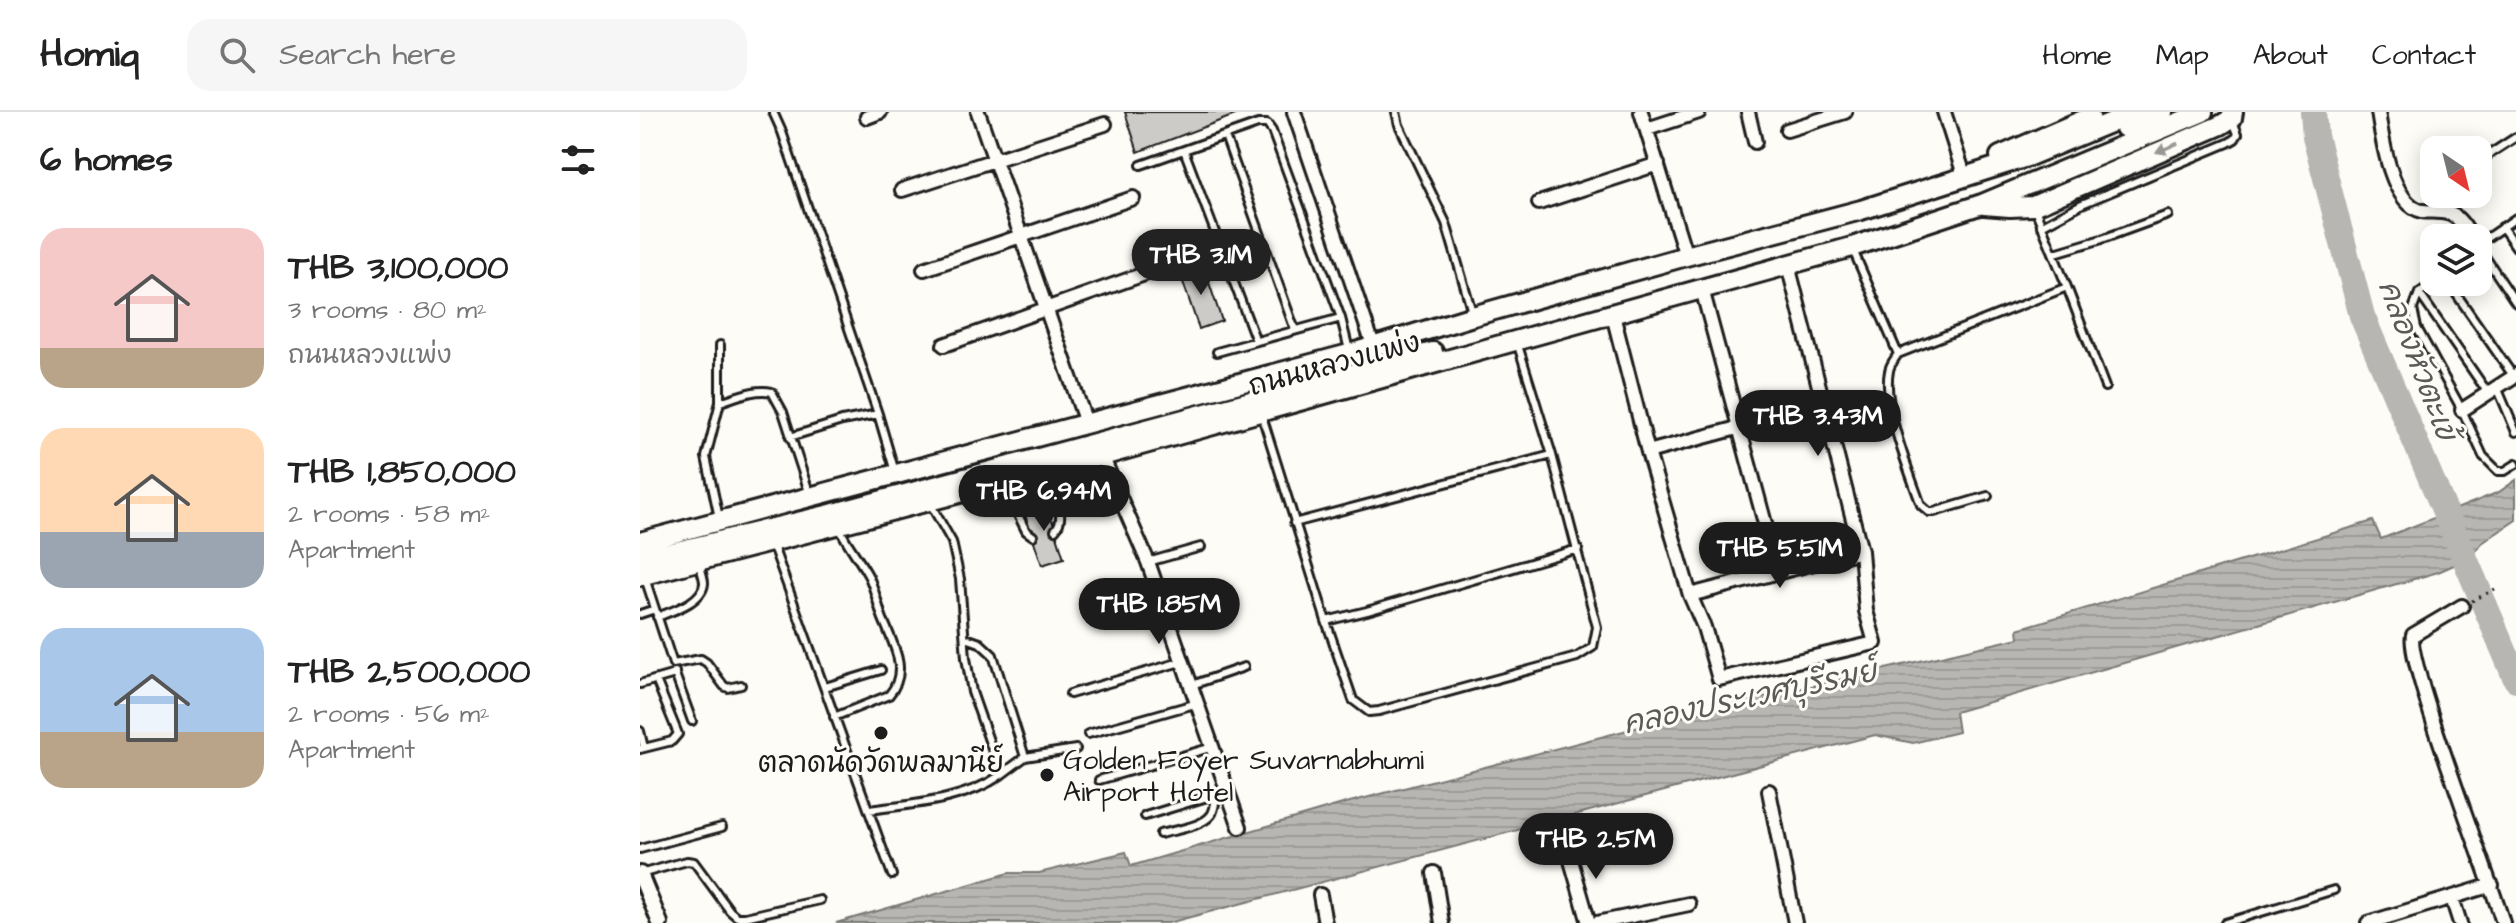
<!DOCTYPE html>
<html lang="en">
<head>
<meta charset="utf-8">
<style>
	:root { --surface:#fff; --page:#f6f6f6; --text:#222; --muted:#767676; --line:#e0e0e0; --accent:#1c1c1c }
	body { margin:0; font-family:"Architects Daughter","Playpen Sans Thai",sans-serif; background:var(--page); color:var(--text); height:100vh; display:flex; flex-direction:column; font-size:30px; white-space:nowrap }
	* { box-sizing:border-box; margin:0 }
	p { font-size:26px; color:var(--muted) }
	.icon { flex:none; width:44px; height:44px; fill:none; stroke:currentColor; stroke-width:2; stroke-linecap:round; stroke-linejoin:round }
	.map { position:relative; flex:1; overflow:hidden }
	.side { display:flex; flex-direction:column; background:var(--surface); width:640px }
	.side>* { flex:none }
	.needle { width:52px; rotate:145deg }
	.fabs { position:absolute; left:1780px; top:24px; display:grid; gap:16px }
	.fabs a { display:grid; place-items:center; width:72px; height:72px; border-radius:16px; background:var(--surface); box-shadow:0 4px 20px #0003; font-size:40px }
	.price { position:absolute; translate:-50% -68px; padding:0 18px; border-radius:28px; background:var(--accent); color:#fff; font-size:26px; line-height:52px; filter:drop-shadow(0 2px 4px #0008) }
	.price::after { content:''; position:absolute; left:50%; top:48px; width:24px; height:18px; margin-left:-12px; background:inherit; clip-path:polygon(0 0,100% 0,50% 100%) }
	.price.active { background:#222; color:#fff }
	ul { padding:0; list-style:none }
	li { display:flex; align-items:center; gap:24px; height:200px; padding:0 40px }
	li span { display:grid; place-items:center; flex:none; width:224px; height:160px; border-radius:24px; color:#555 }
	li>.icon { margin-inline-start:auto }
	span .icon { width:96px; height:96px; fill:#fffc; stroke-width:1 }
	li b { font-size:34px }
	h2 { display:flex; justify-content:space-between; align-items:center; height:96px; padding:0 40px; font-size:34px }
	header { display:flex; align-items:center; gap:48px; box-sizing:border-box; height:112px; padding:0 40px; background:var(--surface); border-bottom:2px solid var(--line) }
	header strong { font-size:38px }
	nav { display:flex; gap:44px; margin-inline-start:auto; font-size:28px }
	.search { width:560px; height:72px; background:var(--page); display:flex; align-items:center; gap:20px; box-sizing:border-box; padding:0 28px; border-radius:24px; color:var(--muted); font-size:30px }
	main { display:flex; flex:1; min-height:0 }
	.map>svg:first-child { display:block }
</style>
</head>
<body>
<header>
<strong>Homiq</strong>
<div class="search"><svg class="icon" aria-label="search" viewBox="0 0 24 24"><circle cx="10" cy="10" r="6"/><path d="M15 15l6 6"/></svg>Search here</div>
<nav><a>Home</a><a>Map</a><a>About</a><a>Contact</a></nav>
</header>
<main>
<section class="side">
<h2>6 homes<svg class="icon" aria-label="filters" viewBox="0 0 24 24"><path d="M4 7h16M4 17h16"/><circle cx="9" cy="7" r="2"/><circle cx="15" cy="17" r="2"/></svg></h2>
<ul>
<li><span style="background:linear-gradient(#f6c9c9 75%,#b9a48a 0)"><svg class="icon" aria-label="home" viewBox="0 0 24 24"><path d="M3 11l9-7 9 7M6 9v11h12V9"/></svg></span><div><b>THB 3,100,000</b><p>3 rooms · 80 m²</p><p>ถนนหลวงแพ่ง</p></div></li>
<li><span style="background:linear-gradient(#ffd9b3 65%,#9aa5b1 0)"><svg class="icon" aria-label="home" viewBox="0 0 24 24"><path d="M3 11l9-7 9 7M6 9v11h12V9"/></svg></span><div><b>THB 1,850,000</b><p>2 rooms · 58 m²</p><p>Apartment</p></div></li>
<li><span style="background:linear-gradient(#a9c7e8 65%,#b9a48a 0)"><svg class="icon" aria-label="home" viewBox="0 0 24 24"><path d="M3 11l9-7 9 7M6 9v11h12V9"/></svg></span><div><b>THB 2,500,000</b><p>2 rooms · 56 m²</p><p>Apartment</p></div></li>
</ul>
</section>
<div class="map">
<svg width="1876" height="811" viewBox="0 0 1876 811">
	<defs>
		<pattern id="water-rules" width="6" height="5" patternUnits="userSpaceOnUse" patternTransform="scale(2)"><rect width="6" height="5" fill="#b7b6b2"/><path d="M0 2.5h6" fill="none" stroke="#9d9c98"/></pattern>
	</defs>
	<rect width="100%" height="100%" fill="#fdfcf7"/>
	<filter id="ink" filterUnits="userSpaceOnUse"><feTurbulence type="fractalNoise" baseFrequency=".0125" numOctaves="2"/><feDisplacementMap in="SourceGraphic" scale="16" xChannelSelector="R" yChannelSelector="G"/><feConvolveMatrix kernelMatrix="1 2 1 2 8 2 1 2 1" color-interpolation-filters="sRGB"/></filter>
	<g filter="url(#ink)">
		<path fill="url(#water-rules)" stroke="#797876" stroke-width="2" d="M 1876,368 L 1876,408 L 1842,431 L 1830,446 L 1798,460 L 1315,600 L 1318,620 L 1273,631 L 1235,623 L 528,811 L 196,811 L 369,761 L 399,761 L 486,740 L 491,754 L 706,691 L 1030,607 L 1379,526 L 1378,517 L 1733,409 L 1741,427 L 1859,380 Z"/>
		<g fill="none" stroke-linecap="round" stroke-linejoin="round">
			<path stroke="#b7b6b2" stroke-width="26" d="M 1673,0 L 1675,24 L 1722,204 L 1876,567"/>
		</g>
		<path fill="#cccbc8" stroke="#1c1c1c" stroke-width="2" d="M 485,0 L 603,0 L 498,40 Z
			M 563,153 L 582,209 L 559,217 L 540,161 Z
			M 406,389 L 424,446 L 402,453 L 383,397 Z"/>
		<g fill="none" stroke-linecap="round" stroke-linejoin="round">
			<defs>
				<path id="service" d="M 133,0 L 142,20 L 238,302 L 255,360
					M 756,0 L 759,13 L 806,111 L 832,200
					M 585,24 L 655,218
					M 544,38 L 616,229
					M 1842,47 L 1876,25
					M 501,53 L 618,12 L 627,12 L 632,19 L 701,206 L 709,238
					M 1401,114 L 1442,92 L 1588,31 L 1595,27 L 1598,22 L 1593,9
					M 1862,115 L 1876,135
					M 1838,132 L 1876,106
					M 1838,134 L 1876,191
					M 1213,138 L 1258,242 L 1427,175 L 1395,97
					M 1415,141 L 1462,127 L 1528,103
					M 1795,170 L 1779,181 L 1773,197 L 1777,216 L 1822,298 L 1843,344 L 1858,359 L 1865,359 L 1876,352
					M 1808,170 L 1874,265
					M 1427,175 L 1465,275
					M 1779,181 L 1848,281
					M 577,240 L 701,206
					M 1258,242 C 1254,248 1250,252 1249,259 C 1242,293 1269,359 1281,393 L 1289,400 L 1294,400 L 1348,384
					M 1857,275 L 1876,320
					M 80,290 C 96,285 115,276 132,280 L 143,300 L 170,383
					M 622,304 L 686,509 L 727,499 L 938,437
					M 150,325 L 202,309 L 238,302
					M 404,363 C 411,379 429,403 415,418
					M 363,373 L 386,419 L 393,424
					M 79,406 L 66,345 L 80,290 L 80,233
					M 654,411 L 912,343
					M 133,434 L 252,763
					M 508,450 L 561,435
					M 5,466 L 33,552 L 61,547 L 67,551 L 84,574 L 88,576 L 101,573
					M 0,502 L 15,497
					M 17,505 C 32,499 63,490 64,471 C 64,465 61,458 59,452
					M 686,509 L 713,588 L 729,600 L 739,599 L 937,545 L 953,535 L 957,515 L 912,343 L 877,230
					M 326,526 L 340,531 L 353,543 L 385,645 L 361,663
					M 35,562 L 52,609
					M 0,572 L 35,562 L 35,560
					M 552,573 L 604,555
					M 185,575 L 241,558
					M 430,582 L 544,549
					M 194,605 L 249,583 C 270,559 253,532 243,507 C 238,494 235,478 229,465 C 220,448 208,434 200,417
					M 0,619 L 4,636
					M 448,622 L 558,591
					M 0,637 L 32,629 L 38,622 L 16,568
					M 385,645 L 436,637
					M 459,668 L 573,635
					M 229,698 C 272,692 324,689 361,663 L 332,580 L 326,546 L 320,467 L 312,430 L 291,393
					M 505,704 L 587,679
					M 520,722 C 534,718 562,715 571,703 C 575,698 575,690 576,683
					M 0,737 L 82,715
					M 0,762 L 47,749 L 54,750 L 90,799 L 97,805 L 105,805 L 180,788
					M 1585,811 L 1694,778"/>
				<path id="minor" d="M 338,0 L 446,311
					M 654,0 L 733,233
					M 1001,0 L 1046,144
					M 1108,0 L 1115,30
					M 1304,0 L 1325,66
					M 1738,0 C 1742,26 1751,92 1782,99 C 1788,100 1795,99 1801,100 C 1818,101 1823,113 1832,126
					M 227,5 L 240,0
					M 1007,17 L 1059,0
					M 1147,18 L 1205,0
					M 262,78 L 465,12
					M 899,91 L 1018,52
					M 284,157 L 493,86
					M 1062,177 L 1138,460
					M 973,203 L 1008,340 L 1050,483 L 1064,515 L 1079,567 L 1235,531 L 1226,499 L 1221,439 L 1148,153
					M 304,233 L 510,160
					M 1822,298 L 1876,263
					M 1008,340 L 1183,293
					M 462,344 L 508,450 L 600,715
					M 1050,483 L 1221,439
					M 1822,494 L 1773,523 C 1764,546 1851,768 1863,811
					M 1129,679 L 1155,811
					M 928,738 L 949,811
					M 794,761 L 802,811
					M 680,783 L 685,811
					M 1812,786 L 1820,811
					M 957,811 L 1049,792
					M 1728,811 L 1852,773"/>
				<path id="tertiary" d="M 0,762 L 20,811"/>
				<path id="primary" d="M 1485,16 L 1523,0
					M 1360,44 L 1450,5
					M 1344,93 L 1370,95 L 1393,94 L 1581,13 L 1592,6 L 1593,0
					M 0,430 L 709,242 L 833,204 L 1046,144 L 1221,98 L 1387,45 L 1496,0
					M 0,448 L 191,402 L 793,240
					M 0,464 L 462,344 L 1212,135 L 1342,92 L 1563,0"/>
			</defs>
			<use href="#service" stroke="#1c1c1c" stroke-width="12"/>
			<use href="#minor" stroke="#1c1c1c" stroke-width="18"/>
			<use href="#tertiary" stroke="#1c1c1c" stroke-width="20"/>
			<use href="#primary" stroke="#1c1c1c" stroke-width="24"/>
			<path stroke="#1c1c1c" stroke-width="3" stroke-dasharray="2 6" stroke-linecap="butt" d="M 1832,489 L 1859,475"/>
			<use href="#service" stroke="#fdfcf7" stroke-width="6"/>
			<use href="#minor" stroke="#fdfcf7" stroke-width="12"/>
			<use href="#tertiary" stroke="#fdfcf7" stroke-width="14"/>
			<use href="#primary" stroke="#fdfcf7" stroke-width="18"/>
		</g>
		<defs><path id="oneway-solid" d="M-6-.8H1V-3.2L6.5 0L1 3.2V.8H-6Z" transform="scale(2)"/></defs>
		<use fill="#989794" href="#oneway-solid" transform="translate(1527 36) rotate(157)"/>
	</g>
	<g fill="#1c1c1c" stroke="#fdfcf7" stroke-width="3">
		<circle cx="241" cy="621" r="8"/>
		<circle cx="407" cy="663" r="8"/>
	</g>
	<g text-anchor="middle" stroke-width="6" stroke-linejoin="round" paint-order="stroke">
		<g font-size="28" fill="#1c1c1c" stroke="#fdfcf7">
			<text transform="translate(694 251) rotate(-15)" y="10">ถนนหลวงแพ่ง</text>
		</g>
		<g font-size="28" fill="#1c1c1c" stroke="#fdfcf7" text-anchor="start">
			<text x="423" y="657">Golden Foyer Suvarnabhumi<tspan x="423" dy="32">Airport Hotel</tspan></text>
			<text x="241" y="660" text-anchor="middle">ตลาดนัดวัดพลมานีย์</text>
		</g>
		<g font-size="30" font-style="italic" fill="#5a5a58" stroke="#fdfcf7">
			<text transform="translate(1778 248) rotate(69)" y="10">คลองหัวตะเข้</text>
			<text transform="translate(1110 585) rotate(-12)" y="10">คลองประเวศบุรีรมย์</text>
		</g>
	</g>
</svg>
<div class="fabs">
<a><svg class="needle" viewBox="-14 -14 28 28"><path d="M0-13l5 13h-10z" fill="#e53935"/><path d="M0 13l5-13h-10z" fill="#767676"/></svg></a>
<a><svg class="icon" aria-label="layers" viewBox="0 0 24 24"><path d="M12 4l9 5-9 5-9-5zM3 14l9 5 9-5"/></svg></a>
</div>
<b class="price active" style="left:561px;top:185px">THB 3.1M</b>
<b class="price" style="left:1178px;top:346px">THB 3.43M</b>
<b class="price" style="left:404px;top:421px">THB 6.94M</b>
<b class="price" style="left:1140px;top:478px">THB 5.51M</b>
<b class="price" style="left:519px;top:534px">THB 1.85M</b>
<b class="price" style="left:956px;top:769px">THB 2.5M</b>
</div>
</main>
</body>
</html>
